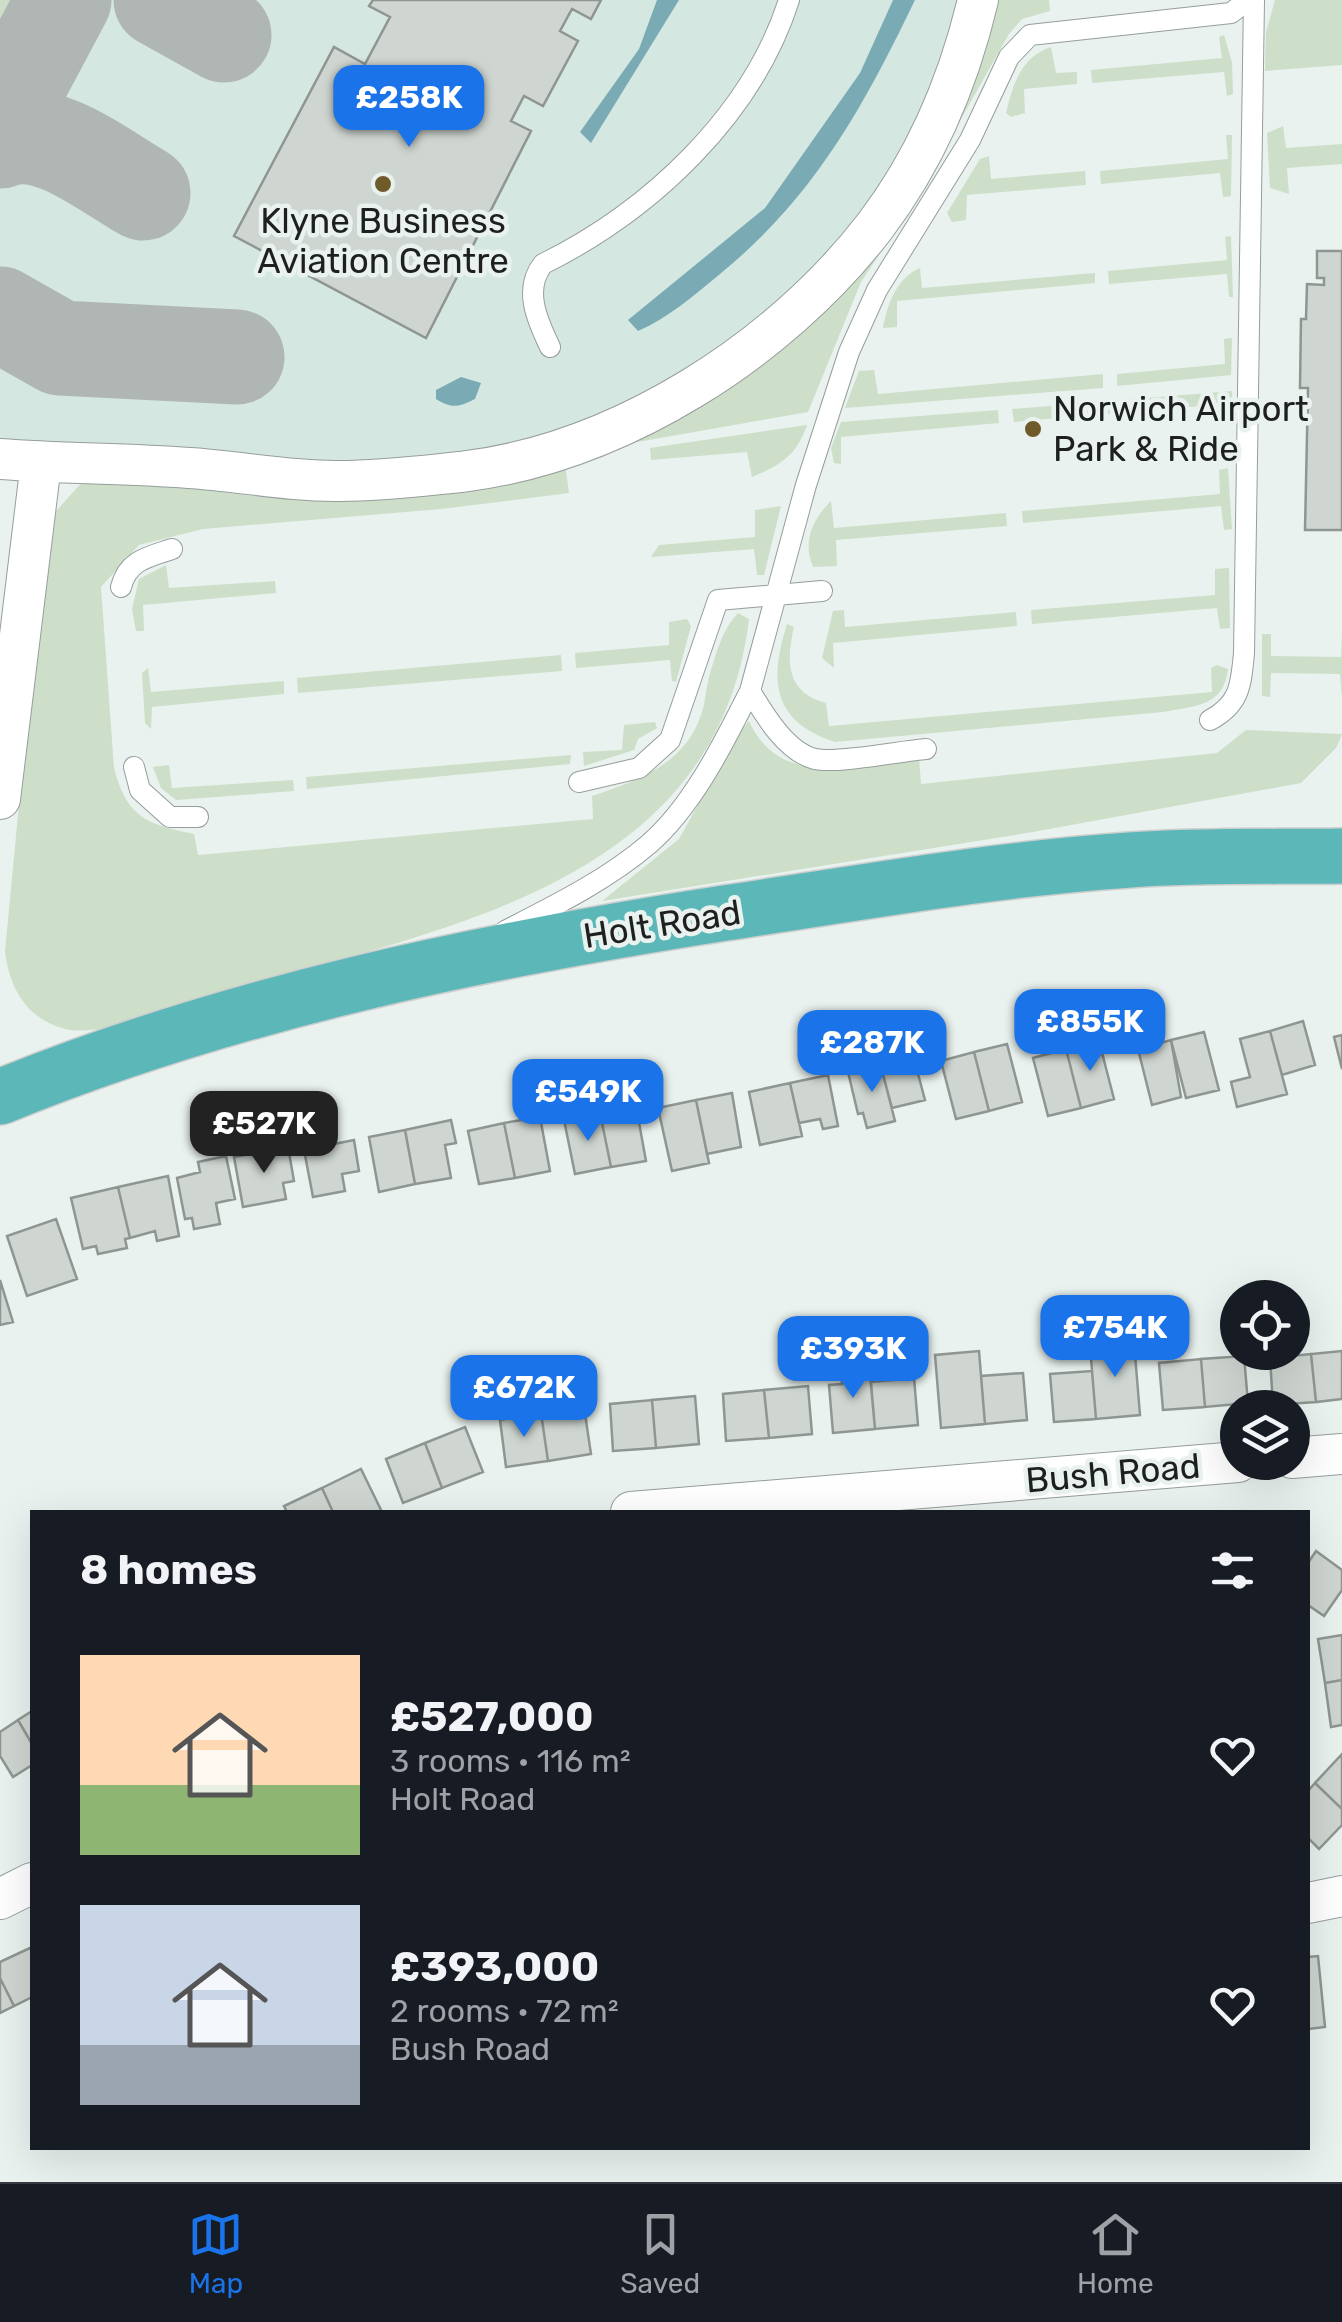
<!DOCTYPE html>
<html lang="en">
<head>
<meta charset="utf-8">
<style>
	:root { --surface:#171b24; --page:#20242c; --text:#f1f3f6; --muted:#9ea1a6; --line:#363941; --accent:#1a73e8 }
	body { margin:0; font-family:Rubik,sans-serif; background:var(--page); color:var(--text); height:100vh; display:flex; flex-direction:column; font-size:38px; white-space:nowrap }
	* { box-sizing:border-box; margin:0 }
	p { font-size:32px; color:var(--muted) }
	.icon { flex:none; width:55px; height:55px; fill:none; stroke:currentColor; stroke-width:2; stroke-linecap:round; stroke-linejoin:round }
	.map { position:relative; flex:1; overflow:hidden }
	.details { position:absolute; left:30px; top:1510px; width:1280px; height:640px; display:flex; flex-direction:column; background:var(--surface); border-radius:0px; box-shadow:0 10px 40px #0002 }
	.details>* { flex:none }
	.controls { position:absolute; left:1220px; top:1280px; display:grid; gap:20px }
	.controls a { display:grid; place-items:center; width:90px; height:90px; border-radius:50%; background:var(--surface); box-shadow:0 10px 40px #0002; font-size:50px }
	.price { position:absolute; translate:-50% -85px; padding:0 22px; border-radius:20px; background:var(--accent); color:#fff; font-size:32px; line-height:65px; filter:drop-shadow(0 2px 5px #0008) }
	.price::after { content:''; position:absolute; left:50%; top:60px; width:30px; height:22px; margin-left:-15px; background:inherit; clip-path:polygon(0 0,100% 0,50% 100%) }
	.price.current { background:#222; color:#fff }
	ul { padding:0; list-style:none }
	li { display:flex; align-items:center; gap:30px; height:250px; padding:0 50px }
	li span { display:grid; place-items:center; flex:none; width:280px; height:200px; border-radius:0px; color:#555 }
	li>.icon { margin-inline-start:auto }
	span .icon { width:120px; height:120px; fill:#fffc; stroke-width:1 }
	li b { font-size:42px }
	h2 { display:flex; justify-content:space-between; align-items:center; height:120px; padding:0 50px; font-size:42px }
	.dock { display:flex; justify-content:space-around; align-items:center; height:140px; border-top:2px solid var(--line); background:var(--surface); font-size:28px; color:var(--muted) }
	.dock a { display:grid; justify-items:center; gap:5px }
	.dock .current { color:var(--accent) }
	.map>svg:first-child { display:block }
</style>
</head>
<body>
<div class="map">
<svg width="1342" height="2182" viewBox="0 0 1342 2182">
	<rect width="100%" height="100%" fill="#e9f2ef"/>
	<path fill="#d5e7e1" d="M 0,0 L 963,0 L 953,36 L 903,150 L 873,194 L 837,244 L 793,290 L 701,365 L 556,437 L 394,469 L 0,440 Z"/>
	<path fill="#cddfc9" d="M 0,0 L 40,0 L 0,74 Z
		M 999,0 L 1049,0 L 1050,11 L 1022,19 L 1009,34 L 913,204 L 861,282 L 808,412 L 592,450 L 763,353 L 978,63 Z
		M 1275,0 L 1342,0 L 1342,65 L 1265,71 L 1266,32 Z
		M 1224,35 L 1232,62 L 1233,94 L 1227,96 L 1224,72 L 1092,83 L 1091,70 L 1222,58 L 1219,37 Z
		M 1051,47 L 1056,73 L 1077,72 L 1077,84 L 1024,89 L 1025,113 L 1011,117 L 1006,113 C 1013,84 1021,57 1051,47 Z
		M 1283,126 L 1286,148 L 1342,144 L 1342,164 L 1287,168 L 1289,194 L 1270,188 L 1267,133 Z
		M 1226,135 L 1232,135 L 1231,196 L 1223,197 L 1220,173 L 1101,184 L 1100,171 L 1228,159 Z
		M 989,156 L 991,179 L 1085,171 L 1086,185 L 967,195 L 966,220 L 952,222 L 947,213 L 980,159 Z
		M 1231,236 L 1233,297 L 1229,297 L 1227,274 L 1109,284 L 1108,271 L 1227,260 L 1225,237 Z
		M 920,268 L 922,288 L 1095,273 L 1095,283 L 897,301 L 897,327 L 883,328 C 887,305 897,277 920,268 Z
		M 1232,338 L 1231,375 L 1117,386 L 1117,374 L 1225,364 L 1224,339 Z
		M 874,370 L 878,394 L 1103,374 L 1103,388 L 845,408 L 859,371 Z
		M 1232,391 L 1233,418 L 1229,419 L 1225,404 L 1014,422 L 1012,409 Z
		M 998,410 L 999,423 L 841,437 L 841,464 L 834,463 L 831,448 L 841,422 Z
		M 807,425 C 797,455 781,465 752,477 L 747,452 L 651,460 L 650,448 Z
		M 565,464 L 569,493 L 441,509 L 203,529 L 139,545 L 101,587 L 114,768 C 127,818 147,824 194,834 L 198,855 L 593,819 L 592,796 C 637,781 685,764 701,715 C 706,701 706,685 711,670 C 717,650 723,629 738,613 L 749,619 C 718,879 454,925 248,986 C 208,998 101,1039 65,1029 C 26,1019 9,987 5,951 L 44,543 L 50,518 L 83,481 L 112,478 L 268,498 L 363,499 Z
		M 1228,468 L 1232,529 L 1224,530 L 1221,506 L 1023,523 L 1022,511 L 1220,494 L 1219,470 Z
		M 831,501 L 834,528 L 1006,513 L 1007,526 L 836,540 L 837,566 L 813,567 C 802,541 813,519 831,501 Z
		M 781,506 L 764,575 L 757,575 L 754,549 L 651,557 L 659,545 L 755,537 L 755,510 Z
		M 166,565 L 169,588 L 275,581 L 276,593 L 143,605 L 144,631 L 136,631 L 132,609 L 139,579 Z
		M 1229,568 L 1230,628 L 1220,629 L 1217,608 L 1032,624 L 1031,610 L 1215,595 L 1215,569 Z
		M 844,610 L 845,627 L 1016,612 L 1017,626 L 833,643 L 834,668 L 822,658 L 833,611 Z
		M 687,619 L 691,626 L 676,682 L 672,681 L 670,660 L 576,668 L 575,653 L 669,645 L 669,622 Z
		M 787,624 L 794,627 C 786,661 786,693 826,703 L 829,726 L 1212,692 L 1211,668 L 1217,665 L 1228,669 C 1224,707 1194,706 1163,712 L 835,742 C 772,722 769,680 787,624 Z
		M 1262,634 L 1271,634 L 1271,656 L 1341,657 L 1342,635 L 1342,697 L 1340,674 L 1271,673 L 1270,697 L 1262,696 Z
		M 561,655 L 562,671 L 298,693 L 297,678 Z
		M 148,668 L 151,692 L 284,681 L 284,694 L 152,707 L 151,729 L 145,723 L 142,673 Z
		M 749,721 C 780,790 858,765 919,758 L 921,784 L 1217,753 L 1246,730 L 1342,734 L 1336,748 L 1301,783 L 1033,832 L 602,901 L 679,839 L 737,735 Z
		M 655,722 L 657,728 L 638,739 L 634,750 L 584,766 L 583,752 L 622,750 L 624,725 Z
		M 571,755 L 570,764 L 307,789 L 306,777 Z
		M 169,765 L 172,788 L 293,780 L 294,791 L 176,800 L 161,788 L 153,767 Z"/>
	<path fill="#7aabb5" d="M 657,0 L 679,0 L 591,143 L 580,132 L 639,49 Z
		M 893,0 L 915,0 C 863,108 814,197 720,274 C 693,296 670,317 638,331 L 628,320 L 765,208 L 860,73 Z
		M 461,377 L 481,383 L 475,399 C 459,407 452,409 436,399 L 436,390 Z"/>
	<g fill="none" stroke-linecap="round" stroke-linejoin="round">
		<path stroke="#b0b6b4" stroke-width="95" d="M 161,0 L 224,35
			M 0,120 L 64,0
			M 0,141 C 46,122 104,171 143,193
			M 0,314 L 60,348 L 237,357"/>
	</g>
	<path fill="#cfd6d1" stroke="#8f9692" stroke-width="2.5" d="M 373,0 L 601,0 L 591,19 L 572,9 L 560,31 L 578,41 L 543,106 L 524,96 L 511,121 L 531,131 L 426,338 L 234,236 L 334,47 L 365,64 L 390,17 L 369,6 Z
		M 1317,251 L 1342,251 L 1342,530 L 1305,530 L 1308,388 L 1300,388 L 1301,319 L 1306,319 L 1307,284 L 1324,285 L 1324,278 L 1317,278 Z
		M 1303,1021 L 1315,1065 L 1282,1075 L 1270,1031 Z
		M 1270,1031 L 1287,1094 L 1237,1107 L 1231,1082 L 1250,1077 L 1240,1039 Z
		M 1204,1032 L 1219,1090 L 1186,1098 L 1171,1040 Z
		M 1342,1035 L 1342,1069 L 1334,1037 Z
		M 1171,1040 L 1181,1097 L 1152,1105 L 1138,1049 Z
		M 1099,1041 L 1114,1099 L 1081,1108 L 1066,1049 Z
		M 1007,1044 L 1022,1102 L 989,1111 L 974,1052 Z
		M 1066,1049 L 1081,1108 L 1048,1116 L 1033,1058 Z
		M 974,1052 L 989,1111 L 956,1119 L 941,1061 Z
		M 913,1055 L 925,1100 L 892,1108 L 880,1063 Z
		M 880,1063 L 895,1121 L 867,1128 L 863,1113 L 858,1114 L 848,1072 Z
		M 828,1075 L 838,1126 L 823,1129 L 820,1119 L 799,1123 L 790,1083 Z
		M 790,1083 L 802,1136 L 760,1145 L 749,1092 Z
		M 732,1093 L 741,1147 L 707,1154 L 696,1100 Z
		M 696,1100 L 709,1163 L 672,1171 L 658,1108 Z
		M 636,1106 L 646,1161 L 611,1167 L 600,1113 Z
		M 600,1113 L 611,1167 L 575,1174 L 564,1120 Z
		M 540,1117 L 550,1171 L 515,1178 L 504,1123 Z
		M 451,1120 L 456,1143 L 445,1145 L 451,1178 L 415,1184 L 405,1130 Z
		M 504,1123 L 515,1178 L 479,1184 L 468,1131 Z
		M 405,1130 L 415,1184 L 379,1192 L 369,1137 Z
		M 354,1140 L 359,1171 L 342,1174 L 345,1191 L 313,1197 L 304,1150 Z
		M 288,1147 L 294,1181 L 283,1183 L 286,1199 L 243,1207 L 234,1157 Z
		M 226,1156 L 235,1199 L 216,1203 L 220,1224 L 194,1229 L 192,1218 L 185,1219 L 177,1178 L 200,1172 L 198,1162 Z
		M 168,1176 L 179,1236 L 157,1241 L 155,1231 L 130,1238 L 118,1187 Z
		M 118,1187 L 130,1238 L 125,1239 L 127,1248 L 98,1254 L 96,1246 L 83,1249 L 71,1198 Z
		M 56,1219 L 77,1279 L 27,1296 L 7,1236 Z
		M 0,1280 L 13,1322 L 0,1325 Z
		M 1134,1342 L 1140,1415 L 1096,1419 L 1090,1346 Z
		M 979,1351 L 985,1424 L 941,1428 L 935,1355 Z
		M 1342,1351 L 1342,1399 L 1316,1402 L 1311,1354 Z
		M 1311,1354 L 1316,1402 L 1273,1405 L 1270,1358 Z
		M 1244,1356 L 1248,1403 L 1205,1407 L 1201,1359 Z
		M 1201,1359 L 1205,1407 L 1163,1410 L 1159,1363 Z
		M 869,1364 L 875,1429 L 833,1433 L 829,1385 L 842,1384 L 841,1366 Z
		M 1092,1371 L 1096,1419 L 1054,1422 L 1050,1374 Z
		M 1023,1373 L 1027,1420 L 985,1424 L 981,1376 Z
		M 914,1378 L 918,1425 L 875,1429 L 871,1382 Z
		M 808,1386 L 812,1434 L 769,1438 L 764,1390 Z
		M 764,1390 L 769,1438 L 726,1441 L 723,1394 Z
		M 695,1396 L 699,1444 L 656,1448 L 652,1400 Z
		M 652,1400 L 656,1448 L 613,1451 L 610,1404 Z
		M 584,1407 L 591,1454 L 548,1461 L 541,1413 Z
		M 541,1413 L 548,1461 L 506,1467 L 500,1420 Z
		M 465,1427 L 483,1472 L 442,1488 L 425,1443 Z
		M 425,1443 L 442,1488 L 403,1503 L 386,1459 Z
		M 361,1469 L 382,1512 L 333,1512 L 322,1488 Z
		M 322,1488 L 333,1512 L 287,1512 L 284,1506 Z
		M 1316,1551 L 1342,1570 L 1342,1590 L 1324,1616 L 1308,1605 L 1308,1563 Z
		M 1342,1635 L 1342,1680 L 1325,1683 L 1318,1639 Z
		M 1342,1680 L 1342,1725 L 1331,1727 L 1325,1683 Z
		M 32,1711 L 32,1744 L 18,1720 Z
		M 18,1720 L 32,1744 L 32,1765 L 13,1777 L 0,1756 L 0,1732 Z
		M 1342,1754 L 1342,1809 L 1315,1783 Z
		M 1315,1783 L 1342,1809 L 1342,1825 L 1319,1849 L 1308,1838 L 1308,1791 Z
		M 32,1947 L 32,1997 L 14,2006 L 0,1978 L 0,1962 Z
		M 1318,1956 L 1325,2027 L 1308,2029 L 1308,1957 Z
		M 0,1978 L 14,2006 L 0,2013 Z"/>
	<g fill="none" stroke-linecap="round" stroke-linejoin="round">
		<defs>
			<path id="service" d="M 550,347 C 537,320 523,289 543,264 C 650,211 752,116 789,0
				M 121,587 C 128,560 148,557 172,549
				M 750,691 C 764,714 786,752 815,759 C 837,764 901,751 926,749
				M 1210,720 C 1240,704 1241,685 1244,653 L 1254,0
				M 134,767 L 140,790 L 170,817 L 198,817
				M 579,782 L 639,768 L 670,740 L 718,600 L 822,591
				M 505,931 C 554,906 607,880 649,844 C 693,806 724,742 750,691 L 806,485 L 849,352 L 877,290 L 970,140 L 1009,57 L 1030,35 L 1231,13 L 1248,0"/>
			<path id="minor" d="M 0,459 C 63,464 126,463 189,468 C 239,471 290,482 340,481 C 380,481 421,476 461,472 C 619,453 779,351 875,226 C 926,159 959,80 978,0
				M 0,799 L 41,463
				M 1292,1458 L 1342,1454
				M 631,1512 L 1238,1462
				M 0,1899 L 32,1883
				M 1308,1903 L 1342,1896"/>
			<path id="trunk" d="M 0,1097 C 230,1003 480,951 725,913 C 859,893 994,869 1130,860 C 1200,855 1272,857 1342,856"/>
		</defs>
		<use href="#service" stroke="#969e9c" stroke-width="22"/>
		<use href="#minor" stroke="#969e9c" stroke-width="42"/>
		<use href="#trunk" stroke="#cdcece" stroke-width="58"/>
		<use href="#service" stroke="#fff" stroke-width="20"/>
		<use href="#minor" stroke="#fff" stroke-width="40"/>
		<use href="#trunk" stroke="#5cb8b8" stroke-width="55"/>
	</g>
	<g fill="#6f5a29" stroke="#e9f2ef" stroke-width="4">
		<circle cx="383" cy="184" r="10"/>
		<circle cx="1033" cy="429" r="10"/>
	</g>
	<g text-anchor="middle" stroke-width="9" stroke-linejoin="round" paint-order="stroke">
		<g font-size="35" fill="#1d201f" stroke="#e9f2ef">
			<text x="383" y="233">Klyne Business<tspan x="383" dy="40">Aviation Centre</tspan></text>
			<text x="1053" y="421" text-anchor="start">Norwich Airport<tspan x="1053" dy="40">Park &amp; Ride</tspan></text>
		</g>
		<g font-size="35" fill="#1d201f" stroke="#e9f2ef">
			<text transform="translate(662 924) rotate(-9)" y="12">Holt Road</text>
			<text transform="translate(1113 1473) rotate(-5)" y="12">Bush Road</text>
		</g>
	</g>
</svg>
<div class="controls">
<a><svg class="icon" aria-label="locate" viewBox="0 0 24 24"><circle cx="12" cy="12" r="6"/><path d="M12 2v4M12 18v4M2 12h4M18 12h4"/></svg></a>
<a><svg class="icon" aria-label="layers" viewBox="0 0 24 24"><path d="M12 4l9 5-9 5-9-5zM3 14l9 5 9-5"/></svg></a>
</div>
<b class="price" style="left:409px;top:150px">£258K</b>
<b class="price" style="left:1090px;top:1074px">£855K</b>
<b class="price" style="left:872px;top:1095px">£287K</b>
<b class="price" style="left:588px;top:1144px">£549K</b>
<b class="price current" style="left:264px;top:1176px">£527K</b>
<b class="price" style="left:1115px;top:1380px">£754K</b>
<b class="price" style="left:853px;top:1401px">£393K</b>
<b class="price" style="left:524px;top:1440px">£672K</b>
<section class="details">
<h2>8 homes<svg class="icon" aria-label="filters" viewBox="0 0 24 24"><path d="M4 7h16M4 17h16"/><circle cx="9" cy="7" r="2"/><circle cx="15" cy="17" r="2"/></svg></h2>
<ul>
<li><span style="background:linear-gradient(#ffd9b3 65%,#8fb573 0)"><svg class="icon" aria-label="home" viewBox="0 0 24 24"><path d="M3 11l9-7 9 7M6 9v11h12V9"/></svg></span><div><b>£527,000</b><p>3 rooms · 116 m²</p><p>Holt Road</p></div><svg class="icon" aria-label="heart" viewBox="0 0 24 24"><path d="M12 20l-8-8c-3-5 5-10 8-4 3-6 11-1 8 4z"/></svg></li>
<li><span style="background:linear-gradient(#c9d6e8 70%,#9aa5b1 0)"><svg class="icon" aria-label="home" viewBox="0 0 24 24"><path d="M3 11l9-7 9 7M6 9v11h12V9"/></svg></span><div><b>£393,000</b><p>2 rooms · 72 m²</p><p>Bush Road</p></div><svg class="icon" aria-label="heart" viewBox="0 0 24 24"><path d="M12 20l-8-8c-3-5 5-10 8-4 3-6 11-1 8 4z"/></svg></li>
</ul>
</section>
</div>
<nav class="dock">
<a class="current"><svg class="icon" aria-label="map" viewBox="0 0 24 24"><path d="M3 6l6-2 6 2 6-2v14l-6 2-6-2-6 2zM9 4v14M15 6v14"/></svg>Map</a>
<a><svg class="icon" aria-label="saved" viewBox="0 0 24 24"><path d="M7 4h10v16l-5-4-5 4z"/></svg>Saved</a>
<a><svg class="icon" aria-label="home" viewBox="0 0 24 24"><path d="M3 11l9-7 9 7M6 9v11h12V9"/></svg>Home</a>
</nav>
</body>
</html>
